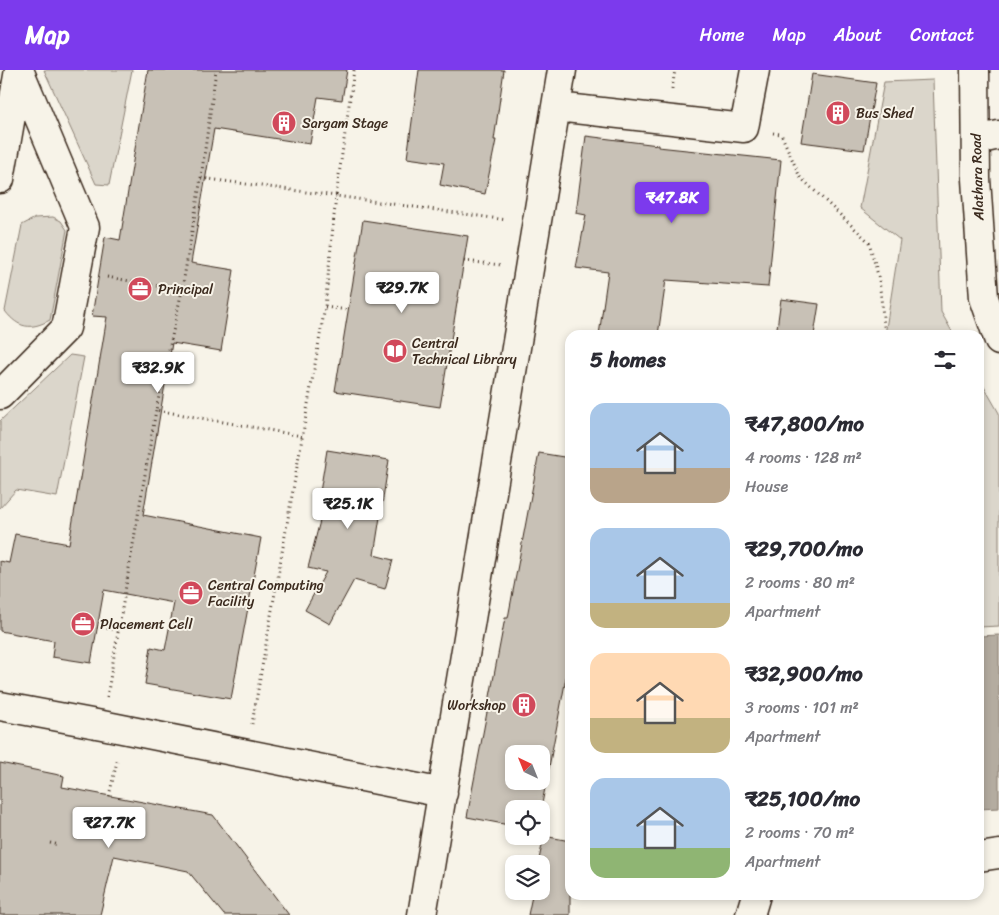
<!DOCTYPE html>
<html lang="en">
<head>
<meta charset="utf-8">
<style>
	:root { --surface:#fff; --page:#f7f7f7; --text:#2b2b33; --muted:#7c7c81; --accent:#7c3aed }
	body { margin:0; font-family:Sriracha,sans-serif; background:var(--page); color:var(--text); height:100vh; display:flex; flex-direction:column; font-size:19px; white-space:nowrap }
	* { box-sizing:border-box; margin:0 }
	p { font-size:16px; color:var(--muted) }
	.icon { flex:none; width:28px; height:28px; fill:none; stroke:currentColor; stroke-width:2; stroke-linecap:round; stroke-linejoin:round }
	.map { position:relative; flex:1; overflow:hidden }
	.side { position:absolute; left:565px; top:260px; width:419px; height:570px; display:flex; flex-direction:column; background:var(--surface); border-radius:15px; box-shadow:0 2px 8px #0003 }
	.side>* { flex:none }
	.needle { width:32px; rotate:317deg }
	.fabs { position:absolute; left:505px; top:675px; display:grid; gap:10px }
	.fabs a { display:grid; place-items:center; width:45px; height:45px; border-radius:10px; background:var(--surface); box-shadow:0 2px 8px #0003; font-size:25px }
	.price { position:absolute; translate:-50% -42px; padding:0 11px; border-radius:5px; background:#fff; color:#222; font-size:16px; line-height:32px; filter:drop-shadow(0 1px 2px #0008) }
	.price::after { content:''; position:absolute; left:50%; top:30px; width:15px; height:11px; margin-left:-8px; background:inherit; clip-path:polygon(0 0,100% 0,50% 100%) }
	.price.active { background:var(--accent); color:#fff }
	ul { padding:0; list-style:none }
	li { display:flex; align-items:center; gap:15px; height:125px; padding:0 25px }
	li span { display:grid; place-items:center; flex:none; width:140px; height:100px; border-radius:15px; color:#555 }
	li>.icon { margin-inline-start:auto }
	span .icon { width:60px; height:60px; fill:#fffc; stroke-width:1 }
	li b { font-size:21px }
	h2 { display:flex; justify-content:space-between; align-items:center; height:60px; padding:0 25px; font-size:21px }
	header { display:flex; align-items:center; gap:30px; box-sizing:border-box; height:70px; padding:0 25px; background:var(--accent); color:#fff }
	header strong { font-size:24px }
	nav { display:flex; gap:28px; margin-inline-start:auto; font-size:18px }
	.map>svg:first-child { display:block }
</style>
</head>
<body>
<header>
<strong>Map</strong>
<nav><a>Home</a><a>Map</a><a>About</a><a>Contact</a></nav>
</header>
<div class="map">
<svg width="999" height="845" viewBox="0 0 999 845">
	<rect width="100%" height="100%" fill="#f7f3e8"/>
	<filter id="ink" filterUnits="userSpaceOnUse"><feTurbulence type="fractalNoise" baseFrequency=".02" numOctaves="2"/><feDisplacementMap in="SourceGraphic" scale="10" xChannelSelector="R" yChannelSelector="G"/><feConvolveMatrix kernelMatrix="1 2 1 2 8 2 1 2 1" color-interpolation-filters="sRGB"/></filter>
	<g filter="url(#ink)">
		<path fill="#dbd6cb" stroke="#8b8074" d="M 44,0 L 132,0 L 109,115 L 96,114 Z
			M 933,10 L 941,242 L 954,265 L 885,265 L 900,170 L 860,138 L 884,12 Z
			M 53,147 L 61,151 L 67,160 L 50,250 C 31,260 19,259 5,241 L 22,155 L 35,148 Z
			M 70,285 L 84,287 L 57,427 L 16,420 L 0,438 L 0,351 Z
			M 979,308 L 999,343 L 999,556 L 979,557 Z"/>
		<path fill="#b4aca0" stroke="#84786c" d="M 999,565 L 999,738 L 979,739 L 979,566 Z"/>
		<path fill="#c8c1b6" stroke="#3b2a1e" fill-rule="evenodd" d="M 148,0 L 347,0 L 342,30 L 318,27 L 310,74 L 214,59 L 191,193 L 234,200 L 221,281 L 172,273 L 143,445 L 261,468 L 231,629 L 145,614 L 151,577 L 165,580 L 174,533 L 104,520 L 91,593 L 52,587 L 54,571 L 0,561 L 0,491 L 9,493 L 15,464 L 69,474 L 107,247 L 92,246 L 105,167 L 120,170 Z
			M 419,0 L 504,0 L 494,70 L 496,70 L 485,124 L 440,115 L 444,93 L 407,88 Z
			M 812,4 L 876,13 L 864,80 L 801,72 Z
			M 586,66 L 658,75 L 658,77 L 781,90 L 768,217 L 666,210 L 658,265 L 599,265 L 608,202 L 576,198 L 586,145 L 576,143 Z
			M 363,150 L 468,166 L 440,337 L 335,321 Z
			M 781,229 L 819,234 L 814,265 L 776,265 Z
			M 327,380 L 389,390 L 374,485 L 393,490 L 385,519 L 354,510 L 330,554 L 305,540 L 326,502 L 308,498 L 324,435 L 318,434 Z
			M 539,383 L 570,388 L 570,587 L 541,739 L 514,739 L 514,756 L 467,747 L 505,548 L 508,548 ZM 514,684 L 541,684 L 541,711 L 514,711 Z
			M 0,693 L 64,706 L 62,717 L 213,745 L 289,845 L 224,845 L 188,801 L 114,786 L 100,845 L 0,845 Z
			M 544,766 L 570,771 L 570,845 L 528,845 L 533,821 L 541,821 L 541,794 L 538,794 Z"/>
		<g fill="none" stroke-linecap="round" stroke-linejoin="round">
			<defs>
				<path id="minor" d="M 975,0 L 976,109 L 984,228 L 999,271
					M 557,37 L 744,58 L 755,0
					M 976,70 L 999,65
					M 0,109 L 19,0
					M 0,325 L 66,258 L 85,157 L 19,0
					M 0,636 L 102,655 L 443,723
					M 979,787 L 999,784
					M 422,845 L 562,0
					M 750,845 L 756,825"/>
			</defs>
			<use href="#minor" stroke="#3b2a1e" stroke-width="31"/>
			<path stroke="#3b2a1e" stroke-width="3" stroke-dasharray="1 4" stroke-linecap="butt" d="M 354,0 L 336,126 L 507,150
				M 672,19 L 675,0
				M 773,63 L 781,64 L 800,107 L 869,172 L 879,209 L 885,265
				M 201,108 L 216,0
				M 464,191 L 501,195
				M 107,207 L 182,220 L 201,108 L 336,126 L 325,237 L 252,654
				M 182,220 L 156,340 L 302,366
				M 325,237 L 348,240
				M 97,557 L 118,560
				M 107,627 L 156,340
				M 109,726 L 118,687
				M 50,773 L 59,775"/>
			<use href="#minor" stroke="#f7f3e8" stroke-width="28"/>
		</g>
	</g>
	<defs>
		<symbol id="building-disc" viewBox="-11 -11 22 22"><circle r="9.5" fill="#d1495b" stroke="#f7f3e8"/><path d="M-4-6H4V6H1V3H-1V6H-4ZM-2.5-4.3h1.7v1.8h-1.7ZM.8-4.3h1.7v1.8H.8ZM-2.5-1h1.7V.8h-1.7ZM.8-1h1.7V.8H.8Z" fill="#fff"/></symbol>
		<symbol id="office-disc" viewBox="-11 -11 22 22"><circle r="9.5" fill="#d1495b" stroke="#f7f3e8"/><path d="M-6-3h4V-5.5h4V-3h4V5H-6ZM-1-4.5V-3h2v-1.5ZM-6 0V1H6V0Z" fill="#fff"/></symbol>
		<symbol id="library-disc" viewBox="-11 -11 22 22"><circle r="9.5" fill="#d1495b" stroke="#f7f3e8"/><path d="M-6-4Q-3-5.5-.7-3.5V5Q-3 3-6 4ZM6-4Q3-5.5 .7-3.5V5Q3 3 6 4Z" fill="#fff"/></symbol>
	</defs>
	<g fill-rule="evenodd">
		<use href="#building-disc" x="824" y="29" width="28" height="28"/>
		<use href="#building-disc" x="270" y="39" width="28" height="28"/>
		<use href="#office-disc" x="126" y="205" width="28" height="28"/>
		<use href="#library-disc" x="381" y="267" width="28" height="28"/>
		<use href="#office-disc" x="177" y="509" width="28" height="28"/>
		<use href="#office-disc" x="69" y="540" width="28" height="28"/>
		<use href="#building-disc" x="510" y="621" width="28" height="28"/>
	</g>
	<g text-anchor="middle" stroke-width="4" stroke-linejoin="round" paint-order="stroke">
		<g font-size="14" fill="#3b2a1e" stroke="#f7f3e8" text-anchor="start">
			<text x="856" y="48">Bus Shed</text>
			<text x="302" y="58">Sargam Stage</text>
			<text x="158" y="224">Principal</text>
			<text x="412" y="278">Central<tspan x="412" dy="16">Technical Library</tspan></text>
			<text x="208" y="520">Central Computing<tspan x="208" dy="16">Facility</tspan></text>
			<text x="100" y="559">Placement Cell</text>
			<text x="506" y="640" text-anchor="end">Workshop</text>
		</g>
		<g font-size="14" fill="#3b2a1e" stroke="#f7f3e8">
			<text transform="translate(977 107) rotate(-92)" y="5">Alathara Road</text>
		</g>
	</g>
</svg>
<div class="fabs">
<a><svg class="needle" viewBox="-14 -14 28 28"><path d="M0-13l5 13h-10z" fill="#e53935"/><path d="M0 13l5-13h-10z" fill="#7c7c81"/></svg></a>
<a><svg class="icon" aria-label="locate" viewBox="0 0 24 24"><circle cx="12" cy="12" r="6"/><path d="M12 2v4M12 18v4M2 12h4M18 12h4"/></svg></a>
<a><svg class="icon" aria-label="layers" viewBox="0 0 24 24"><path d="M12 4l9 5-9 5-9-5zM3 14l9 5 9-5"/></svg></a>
</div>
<b class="price active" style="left:672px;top:154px">₹47.8K</b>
<b class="price" style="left:402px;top:244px">₹29.7K</b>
<b class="price" style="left:158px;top:324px">₹32.9K</b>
<b class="price" style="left:348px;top:460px">₹25.1K</b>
<b class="price" style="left:109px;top:779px">₹27.7K</b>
<section class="side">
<h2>5 homes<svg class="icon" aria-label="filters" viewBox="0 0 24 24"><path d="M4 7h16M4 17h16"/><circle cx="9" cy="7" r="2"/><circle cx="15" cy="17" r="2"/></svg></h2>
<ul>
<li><span style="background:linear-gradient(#a9c7e8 65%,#b9a48a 0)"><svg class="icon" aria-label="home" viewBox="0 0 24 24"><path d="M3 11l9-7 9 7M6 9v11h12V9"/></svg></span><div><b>₹47,800/mo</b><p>4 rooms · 128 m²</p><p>House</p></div></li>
<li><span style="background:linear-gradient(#a9c7e8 75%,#c2b280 0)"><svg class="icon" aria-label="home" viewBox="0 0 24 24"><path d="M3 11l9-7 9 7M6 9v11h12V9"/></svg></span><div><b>₹29,700/mo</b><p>2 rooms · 80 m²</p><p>Apartment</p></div></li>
<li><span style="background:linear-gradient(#ffd9b3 65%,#c2b280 0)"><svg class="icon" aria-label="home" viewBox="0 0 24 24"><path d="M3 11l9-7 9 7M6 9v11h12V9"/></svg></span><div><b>₹32,900/mo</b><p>3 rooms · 101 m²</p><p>Apartment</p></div></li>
<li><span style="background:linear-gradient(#a9c7e8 70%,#8fb573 0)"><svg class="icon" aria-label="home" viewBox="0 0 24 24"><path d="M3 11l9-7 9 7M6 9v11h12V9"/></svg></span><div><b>₹25,100/mo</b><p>2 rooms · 70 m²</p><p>Apartment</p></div></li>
</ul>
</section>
</div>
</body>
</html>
